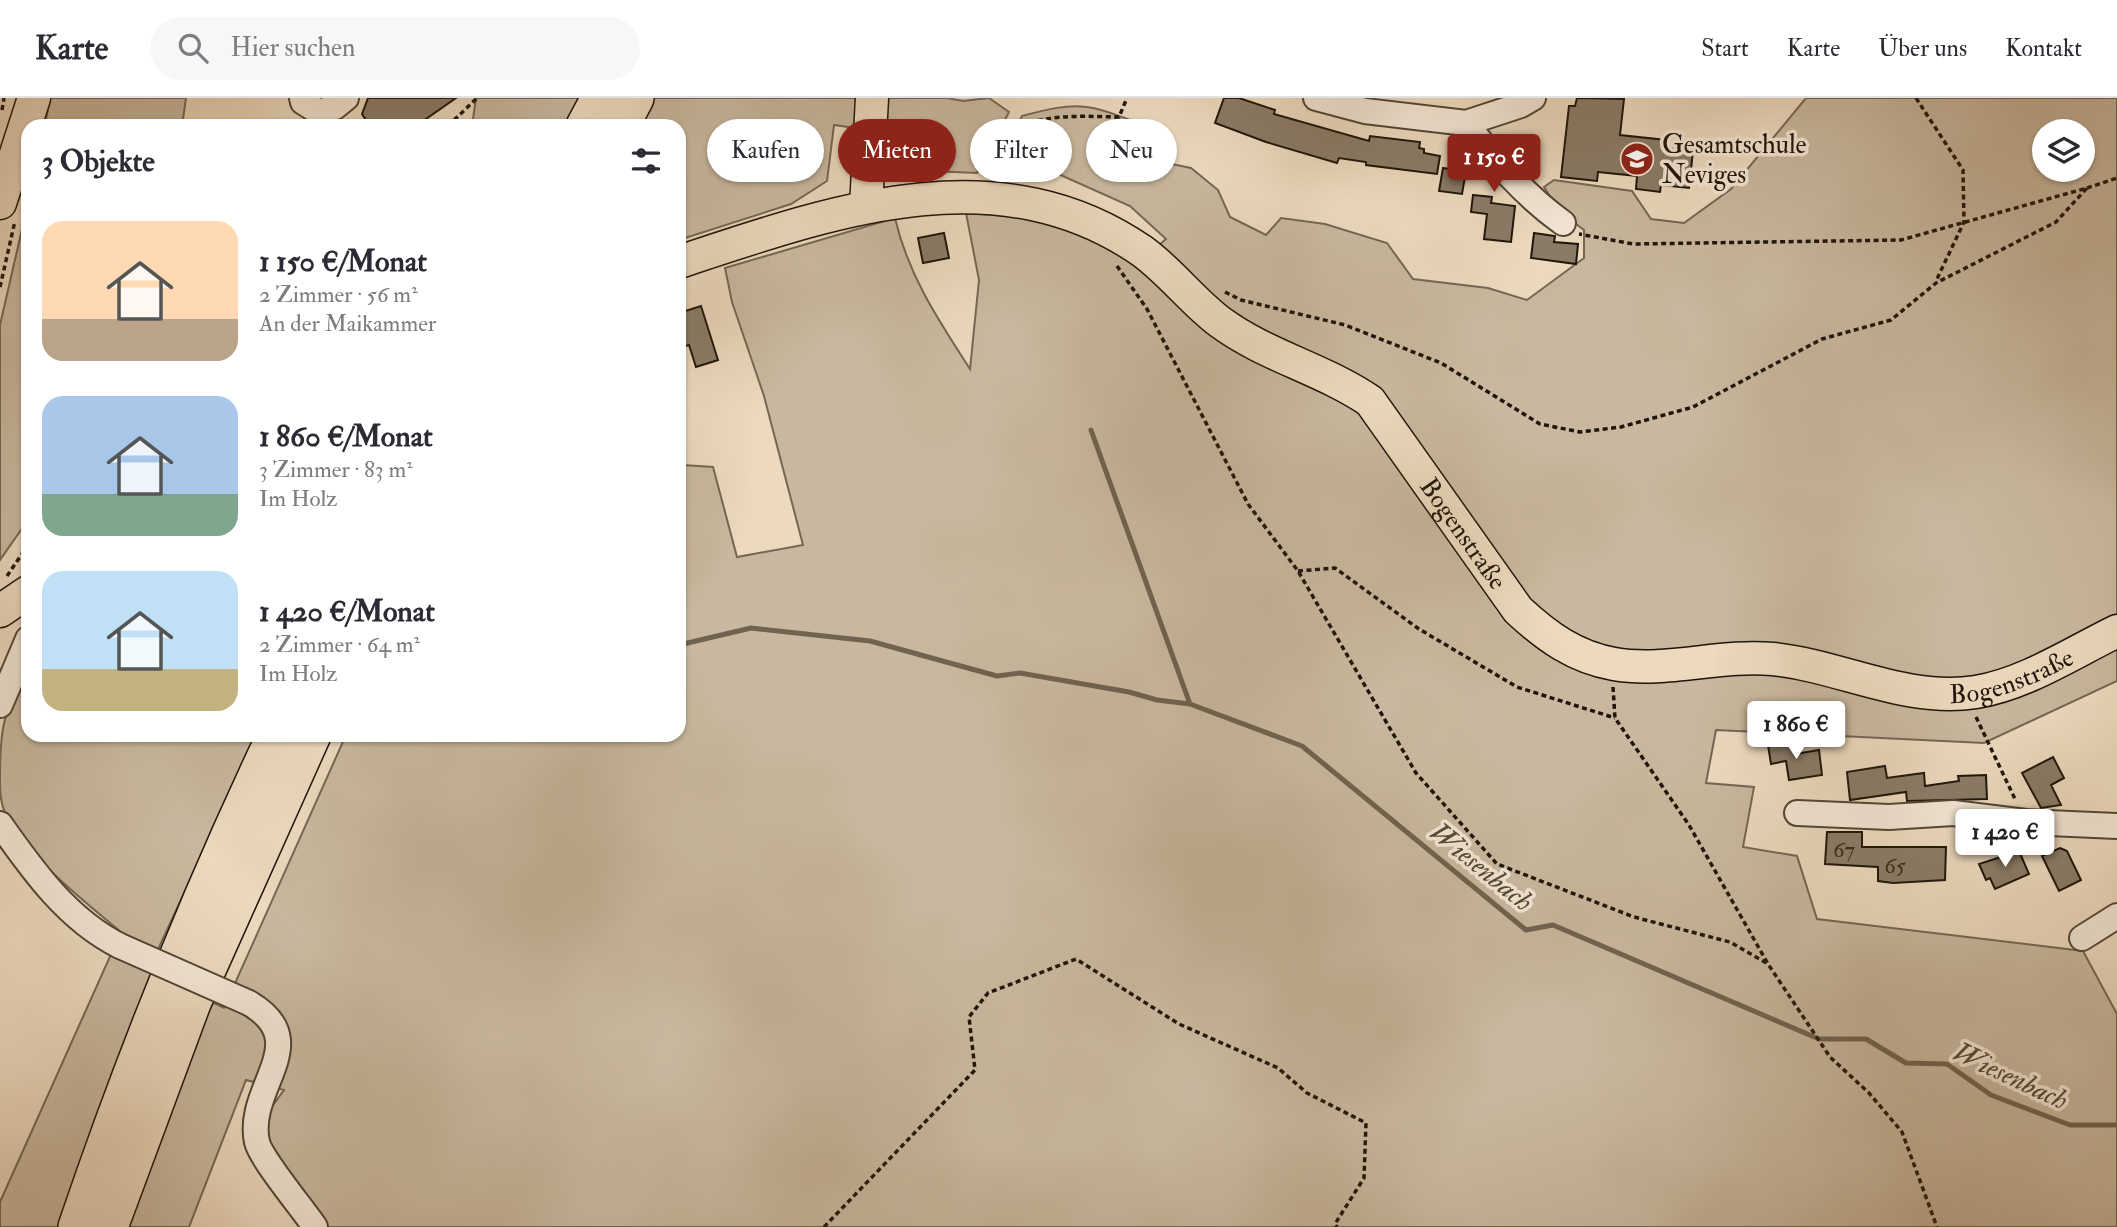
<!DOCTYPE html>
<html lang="de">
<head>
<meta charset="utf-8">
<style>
	:root { --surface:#fff; --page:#f7f7f7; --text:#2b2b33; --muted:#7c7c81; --line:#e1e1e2; --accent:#8f2418 }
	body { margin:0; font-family:"IM FELL Double Pica",serif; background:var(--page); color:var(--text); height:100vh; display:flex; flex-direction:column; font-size:26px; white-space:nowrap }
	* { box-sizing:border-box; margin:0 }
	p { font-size:23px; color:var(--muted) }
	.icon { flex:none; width:38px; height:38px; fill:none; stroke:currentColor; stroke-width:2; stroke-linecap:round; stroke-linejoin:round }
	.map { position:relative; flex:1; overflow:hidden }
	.drawer { position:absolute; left:21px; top:21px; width:665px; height:623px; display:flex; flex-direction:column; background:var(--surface); border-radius:21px; box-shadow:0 2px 5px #0004 }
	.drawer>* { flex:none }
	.banner { position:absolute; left:707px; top:21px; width:665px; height:63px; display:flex; gap:14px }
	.controls { position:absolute; left:2032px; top:21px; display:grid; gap:14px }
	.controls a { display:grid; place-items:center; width:63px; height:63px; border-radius:50%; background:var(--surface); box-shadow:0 2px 5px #0004; font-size:35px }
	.price { position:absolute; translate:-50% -60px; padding:0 16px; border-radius:7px; background:#fff; color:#222; font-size:23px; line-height:46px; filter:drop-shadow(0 2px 4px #0008) }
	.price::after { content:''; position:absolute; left:50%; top:42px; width:21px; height:16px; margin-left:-10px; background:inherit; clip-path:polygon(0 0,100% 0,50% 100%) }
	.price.active { background:var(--accent); color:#fff }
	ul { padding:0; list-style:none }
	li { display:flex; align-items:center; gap:21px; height:175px; padding:0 21px }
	li span { display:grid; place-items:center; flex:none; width:196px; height:140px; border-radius:21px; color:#555 }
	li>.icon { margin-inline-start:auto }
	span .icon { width:84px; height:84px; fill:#fffc; stroke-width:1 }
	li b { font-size:30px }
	h2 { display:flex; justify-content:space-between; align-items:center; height:84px; padding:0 21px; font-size:30px }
	.pill { padding:0 24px; border-radius:32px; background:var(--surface); box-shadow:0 2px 5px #0004; font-size:24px; line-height:63px }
	.pill.active { background:var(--accent); color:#fff }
	header { display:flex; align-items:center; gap:42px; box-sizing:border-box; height:98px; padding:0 35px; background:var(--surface); border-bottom:2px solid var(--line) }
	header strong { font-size:33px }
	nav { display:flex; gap:38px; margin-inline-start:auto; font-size:24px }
	.search { width:490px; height:63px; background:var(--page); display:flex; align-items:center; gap:18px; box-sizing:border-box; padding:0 24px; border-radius:38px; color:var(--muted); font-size:26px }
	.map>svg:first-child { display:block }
</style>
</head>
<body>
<header>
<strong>Karte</strong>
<div class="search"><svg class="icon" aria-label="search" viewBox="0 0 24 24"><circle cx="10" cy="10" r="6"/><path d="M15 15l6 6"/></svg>Hier suchen</div>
<nav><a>Start</a><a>Karte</a><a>Über uns</a><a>Kontakt</a></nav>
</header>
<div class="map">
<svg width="2117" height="1129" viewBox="0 0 2117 1129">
	<rect width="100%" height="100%" fill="#ecd9be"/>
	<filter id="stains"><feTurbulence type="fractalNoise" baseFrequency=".00286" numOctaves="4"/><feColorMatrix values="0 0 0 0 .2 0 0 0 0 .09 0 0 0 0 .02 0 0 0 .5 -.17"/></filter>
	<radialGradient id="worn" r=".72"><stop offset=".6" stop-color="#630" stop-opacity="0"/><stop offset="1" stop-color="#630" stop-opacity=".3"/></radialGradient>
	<path fill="#c9b89f" stroke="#746754" stroke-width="2" fill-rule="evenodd" d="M 50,0 L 186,0 L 182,28 L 45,28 Z
		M 476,0 L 947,0 L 963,3 L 989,0 L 1009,14 L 977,75 L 909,72 L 897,36 L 834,27 L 827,83 L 791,106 L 679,142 L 679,28 L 484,28 L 473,21 Z
		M 1806,0 L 2117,0 L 2117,583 L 1984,645 L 1716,632 L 1706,685 L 1754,689 L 1743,749 L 1797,758 L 1817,821 L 2083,853 L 2117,916 L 2117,1129 L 324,1129 L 270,1047 L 265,1018 L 284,992 L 246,982 L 189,1129 L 0,1129 L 0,1104 L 121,834 C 84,803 26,758 5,715 C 0,703 0,692 0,679 C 0,628 3,616 28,572 L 28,637 L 257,637 L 148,873 L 224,910 L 346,637 L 679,637 L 679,361 L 683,367 L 713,369 L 737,459 L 803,447 L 764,298 L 732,204 L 725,170 L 895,120 C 908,177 939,223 970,271 L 979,182 L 966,115 L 1049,121 L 1139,165 L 1166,141 L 1130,108 L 1056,75 L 1066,67 L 1010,44 L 1022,18 C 1044,12 1070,5 1093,10 C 1114,14 1131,25 1152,27 L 1160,39 L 1157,53 L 1147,61 L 1191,70 L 1218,92 L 1230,119 L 1266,137 L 1281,120 L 1325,126 L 1387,145 L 1413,181 L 1488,190 L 1527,202 L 1584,160 L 1584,132 L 1560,114 L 1544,89 L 1554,82 L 1632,93 L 1651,121 L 1684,125 L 1731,91 ZM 2044,33 L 2082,33 L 2082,72 L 2044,72 Z
		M 28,105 L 28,422 L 0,462 L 0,227 Z"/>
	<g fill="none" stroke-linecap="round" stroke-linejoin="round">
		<path stroke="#706350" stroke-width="5" d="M 1091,332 L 1190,606 L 1302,648 L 1526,832 L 1553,827 L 1819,941 L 1866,941 L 1906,965 L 1947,966 L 1991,997 L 2070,1027 L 2117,1027
			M 679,547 L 751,530 L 870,543 L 997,578 L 1020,575 L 1129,594 L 1157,602 L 1190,606"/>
	</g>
	<path fill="#8a7b67" stroke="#1f1609" stroke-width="2" d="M 368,0 L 456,0 L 416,28 L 370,28 L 362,16 Z
		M 1224,0 L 1239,0 L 1275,12 L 1274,16 L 1369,43 L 1370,38 L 1420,44 L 1419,50 L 1424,51 L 1424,55 L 1440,58 L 1437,76 L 1366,67 L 1366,64 L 1339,60 L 1337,65 L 1266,44 L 1215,25 Z
		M 1577,0 L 1624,1 L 1620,37 L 1666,42 L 1665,50 L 1693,53 L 1689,90 L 1661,87 L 1660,94 L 1636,91 L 1637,78 L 1598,74 L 1597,83 L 1561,79 L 1569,8 L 1575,8 Z
		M 1443,70 L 1466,73 L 1462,96 L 1439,93 Z
		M 1473,97 L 1492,99 L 1491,105 L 1515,108 L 1511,144 L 1484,141 L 1487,116 L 1471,114 Z
		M 944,135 L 949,160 L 923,165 L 918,140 Z
		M 1534,135 L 1555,138 L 1554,144 L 1578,146 L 1576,166 L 1531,160 Z
		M 701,208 L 718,262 L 696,269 L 689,247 L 679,250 L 679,215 Z
		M 1794,644 L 1795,656 L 1819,652 L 1822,677 L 1789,682 L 1786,663 L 1771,666 L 1768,647 Z
		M 2053,659 L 2064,680 L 2051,687 L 2061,707 L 2041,710 L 2022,675 Z
		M 1885,668 L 1887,680 L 1924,675 L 1925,688 L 1959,683 L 1958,678 L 1986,677 L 1987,701 L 1907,703 L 1906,694 L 1850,702 L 1847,674 Z
		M 1827,734 L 1862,734 L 1862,749 L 1946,749 L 1945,782 L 1893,785 L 1878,783 L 1878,769 L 1825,766 Z
		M 2060,750 L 2067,753 L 2081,782 L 2059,793 L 2042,758 Z
		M 2019,753 L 2029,776 L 1995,791 L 1990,780 L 1986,782 L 1979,766 Z"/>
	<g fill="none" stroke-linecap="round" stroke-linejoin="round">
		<defs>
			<path id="minor" d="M 302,0 L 303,4 L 319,14 L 335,9 L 346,0
				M 1316,0 L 1365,13 L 1466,25 L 1521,7 L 1533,0
				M 1466,25 C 1495,63 1524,97 1563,125
				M 0,607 L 28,541
				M 1797,715 L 1889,719 L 1953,715 L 2026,724 L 2117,728
				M 0,726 C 33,773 68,822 120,848
				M 2082,840 L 2117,818
				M 249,905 C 316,944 245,989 257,1044 C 261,1061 303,1111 315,1129"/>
			<g id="major">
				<path d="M 0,105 L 34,0"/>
				<path d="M 866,109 L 872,0"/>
				<path id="s1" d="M 679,164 C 830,114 997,53 1142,153 C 1171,174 1192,203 1220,224 C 1266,258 1323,271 1370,303 L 1518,512 C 1547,539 1575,559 1614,566 C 1666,575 1720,556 1773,561 C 1841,568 1906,605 1976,594 C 2025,586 2072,555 2117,533"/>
				<path d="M 0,513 L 28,494"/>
			</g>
			<path id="highway" d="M 585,28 L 600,0
				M 620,28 L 635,0
				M 77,1129 C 134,961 200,797 276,637
				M 109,1129 L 192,905 L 312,637"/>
		</defs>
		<use href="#minor" stroke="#524736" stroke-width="28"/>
		<use href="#major" stroke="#1f1609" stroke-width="35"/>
		<use href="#highway" stroke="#1f1609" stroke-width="40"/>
		<path stroke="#1f1609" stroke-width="3.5" stroke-dasharray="5 3.5" stroke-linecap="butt" d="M 1916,0 L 1963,72 L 1964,124 L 1936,183
			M 2,12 L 4,0
			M 448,28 L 477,0
			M 992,76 C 994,11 1070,18 1119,19 L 1127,0
			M 2087,90 L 2117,80
			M 1117,168 L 1147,211 L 1248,406 L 1298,473 L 1416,675 L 1497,766 L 1634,819 L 1730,844 L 1768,866
			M 0,189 L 15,123
			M 1225,194 L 1241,202 L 1345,227 L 1441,265 L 1540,326 L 1580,334 L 1621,329 L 1693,309 L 1822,241 L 1891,222 L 1936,185 L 2056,124 L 2087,90 L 1901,142 L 1633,146 L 1579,136
			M 1298,473 L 1335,470 L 1419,531 L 1517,589 L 1615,620
			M 7,478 L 28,447
			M 1613,589 L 1615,620 L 1689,727 L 1768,866 L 1830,959 L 1869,995 L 1902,1034 L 1937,1129
			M 1976,619 L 2015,701
			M 824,1129 L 975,972 L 969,919 L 988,895 L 1076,861 L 1179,926 L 1278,970 L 1307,995 L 1366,1025 L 1364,1080 L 1335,1126 L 1337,1129"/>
		<use href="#minor" stroke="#f3e6d5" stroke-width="24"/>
		<use href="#major" stroke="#ecd9be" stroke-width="32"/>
		<use href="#highway" stroke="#ecd9be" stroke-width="37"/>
		<defs>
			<path id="minor-bridge" d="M 120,848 L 249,905"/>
		</defs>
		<use href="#minor-bridge" stroke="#524736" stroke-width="28" stroke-linecap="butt"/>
		<use href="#minor-bridge" stroke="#f3e6d5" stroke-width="24"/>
	</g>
	<defs>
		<symbol id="school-disc" viewBox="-11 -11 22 22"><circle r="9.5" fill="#8f2418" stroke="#f3e6d5"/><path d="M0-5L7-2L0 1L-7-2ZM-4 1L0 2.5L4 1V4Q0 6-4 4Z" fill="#fff"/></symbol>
	</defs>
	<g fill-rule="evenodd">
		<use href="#school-disc" x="1618" y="42" width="38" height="38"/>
	</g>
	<g text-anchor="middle" stroke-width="7" stroke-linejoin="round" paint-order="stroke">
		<g font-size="23" fill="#3a2f20">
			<text x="1844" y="759">67</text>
			<text x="1895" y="775">65</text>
		</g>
		<g font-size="26" fill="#1f1609" stroke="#f3e6d5" text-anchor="start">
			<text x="1662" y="55">Gesamtschule<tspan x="1662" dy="30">Neviges</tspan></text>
		</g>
		<g font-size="26" fill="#1f1609" stroke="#f3e6d5">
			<text dy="9" stroke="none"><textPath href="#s1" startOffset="920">Bogenstraße</textPath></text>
			<text dy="9" stroke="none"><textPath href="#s1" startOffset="1530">Bogenstraße</textPath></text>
		</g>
		<g font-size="28" font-style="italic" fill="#554a39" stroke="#f3e6d5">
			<text transform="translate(1482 768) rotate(39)" y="10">Wiesenbach</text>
			<text transform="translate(2011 977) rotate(25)" y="10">Wiesenbach</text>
		</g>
	</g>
	<rect width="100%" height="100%" filter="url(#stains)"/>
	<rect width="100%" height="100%" fill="url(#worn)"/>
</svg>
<div class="controls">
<a><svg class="icon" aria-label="layers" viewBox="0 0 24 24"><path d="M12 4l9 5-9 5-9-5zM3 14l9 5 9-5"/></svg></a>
</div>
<b class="price active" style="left:1494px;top:96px">1 150 €</b>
<b class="price" style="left:1796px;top:663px">1 860 €</b>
<b class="price" style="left:2005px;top:771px">1 420 €</b>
<div class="banner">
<a class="pill">Kaufen</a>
<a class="pill active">Mieten</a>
<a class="pill">Filter</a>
<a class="pill">Neu</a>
</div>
<section class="drawer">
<h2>3 Objekte<svg class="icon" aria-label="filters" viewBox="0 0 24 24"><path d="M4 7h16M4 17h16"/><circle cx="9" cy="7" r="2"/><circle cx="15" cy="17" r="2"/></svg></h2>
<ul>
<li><span style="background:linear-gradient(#ffd9b3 70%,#b9a48a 0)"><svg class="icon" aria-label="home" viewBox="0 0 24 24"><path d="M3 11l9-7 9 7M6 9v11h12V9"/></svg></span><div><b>1 150 €/Monat</b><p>2 Zimmer · 56 m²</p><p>An der Maikammer</p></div></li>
<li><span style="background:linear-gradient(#a9c7e8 70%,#7fa58c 0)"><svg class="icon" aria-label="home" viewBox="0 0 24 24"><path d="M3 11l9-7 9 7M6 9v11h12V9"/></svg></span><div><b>1 860 €/Monat</b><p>3 Zimmer · 83 m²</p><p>Im Holz</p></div></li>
<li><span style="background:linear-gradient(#bfe0f5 70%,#c2b280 0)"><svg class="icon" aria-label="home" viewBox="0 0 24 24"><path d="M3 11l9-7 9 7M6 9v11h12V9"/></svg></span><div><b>1 420 €/Monat</b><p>2 Zimmer · 64 m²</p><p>Im Holz</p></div></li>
</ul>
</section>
</div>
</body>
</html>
